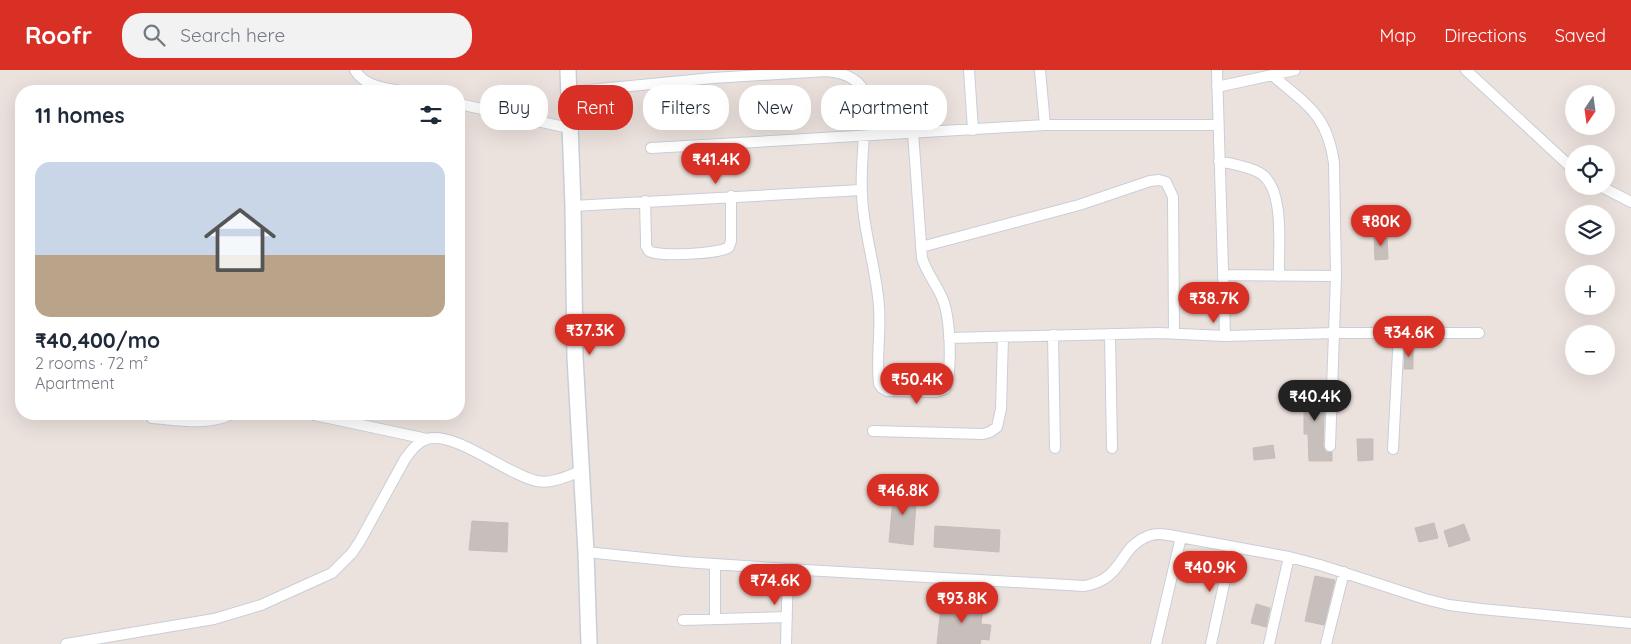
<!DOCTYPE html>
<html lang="en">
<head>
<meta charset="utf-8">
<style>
	:root { --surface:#fff; --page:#f2f2f3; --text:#1f2937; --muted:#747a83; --line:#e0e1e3; --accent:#d93025 }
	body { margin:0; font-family:Quicksand,sans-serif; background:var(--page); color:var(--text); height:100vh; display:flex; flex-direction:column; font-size:19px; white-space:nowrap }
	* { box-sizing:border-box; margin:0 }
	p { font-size:16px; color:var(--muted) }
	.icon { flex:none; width:28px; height:28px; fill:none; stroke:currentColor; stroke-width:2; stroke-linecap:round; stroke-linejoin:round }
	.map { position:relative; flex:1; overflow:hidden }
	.panel { position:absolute; left:15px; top:15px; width:450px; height:335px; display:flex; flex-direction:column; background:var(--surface); border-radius:20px; box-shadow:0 5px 20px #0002 }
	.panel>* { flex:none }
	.guide { position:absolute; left:480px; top:15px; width:475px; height:45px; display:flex; gap:10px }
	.needle { width:32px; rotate:193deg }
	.fabs { position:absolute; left:1565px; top:15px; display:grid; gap:10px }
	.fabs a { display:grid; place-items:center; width:50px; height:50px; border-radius:50%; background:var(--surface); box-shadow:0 5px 20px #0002; font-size:25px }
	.price { position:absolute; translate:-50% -42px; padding:0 11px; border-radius:18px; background:var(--accent); color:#fff; font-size:16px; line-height:32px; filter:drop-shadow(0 1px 2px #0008) }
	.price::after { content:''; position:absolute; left:50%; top:30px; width:15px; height:11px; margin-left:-8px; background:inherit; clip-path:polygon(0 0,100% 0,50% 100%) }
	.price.selected { background:#222; color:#fff }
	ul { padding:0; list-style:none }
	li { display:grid; align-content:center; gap:10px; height:265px; padding:0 20px }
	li+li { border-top:1px solid var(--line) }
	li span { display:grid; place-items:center; height:155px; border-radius:15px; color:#555 }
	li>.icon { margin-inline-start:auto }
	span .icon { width:90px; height:90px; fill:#fffc; stroke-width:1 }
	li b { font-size:21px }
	h2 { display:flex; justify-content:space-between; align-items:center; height:60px; padding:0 20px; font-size:21px }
	.tag { padding:0 18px; border-radius:20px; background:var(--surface); box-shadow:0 5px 20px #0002; font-size:18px; line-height:45px }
	.tag.selected { background:var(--accent); color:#fff }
	header { display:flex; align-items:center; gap:30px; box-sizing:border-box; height:70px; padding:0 25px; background:var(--accent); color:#fff }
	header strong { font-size:24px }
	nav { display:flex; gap:28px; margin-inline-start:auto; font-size:18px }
	.search { width:350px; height:45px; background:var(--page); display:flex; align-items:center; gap:12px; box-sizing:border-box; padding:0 18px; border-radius:20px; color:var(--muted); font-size:19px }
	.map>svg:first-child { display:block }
</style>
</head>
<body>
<header>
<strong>Roofr</strong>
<div class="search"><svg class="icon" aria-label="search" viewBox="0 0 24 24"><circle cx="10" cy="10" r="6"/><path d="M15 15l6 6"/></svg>Search here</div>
<nav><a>Map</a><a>Directions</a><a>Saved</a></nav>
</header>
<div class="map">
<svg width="1631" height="574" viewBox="0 0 1631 574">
	<rect width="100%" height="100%" fill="#ece2dd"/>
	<path fill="#c7bfbc" stroke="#c7bdb6" d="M 1387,164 L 1388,189 L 1375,190 L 1374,165 Z
		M 1405,276 L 1413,276 L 1413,299 L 1404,299 Z
		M 1304,314 L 1325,315 L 1323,376 L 1326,382 L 1332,382 L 1332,391 L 1309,391 L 1308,364 L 1304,364 Z
		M 1357,369 L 1373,369 L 1373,390 L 1358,391 Z
		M 1273,375 L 1275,388 L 1254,390 L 1253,378 Z
		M 894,418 L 917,420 L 913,475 L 889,472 Z
		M 472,451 L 508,453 L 507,482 L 469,480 Z
		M 1434,453 L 1438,468 L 1419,472 L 1415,458 Z
		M 1464,454 L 1470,470 L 1449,477 L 1444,461 Z
		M 935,456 L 1000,460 L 999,482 L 934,477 Z
		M 1315,506 L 1335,510 L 1324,555 L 1305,551 Z
		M 952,529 L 975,532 L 975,537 L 983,538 L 981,554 L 991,555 L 989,570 L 981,569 L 980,574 L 937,574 L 941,536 L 951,538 Z
		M 1256,534 L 1270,538 L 1266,557 L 1251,553 Z"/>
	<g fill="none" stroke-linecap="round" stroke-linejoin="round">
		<defs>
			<path id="street" d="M 355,0 C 364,16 384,18 401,21
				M 969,0 L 973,60
				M 1040,0 L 1045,55
				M 1217,0 L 1225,266
				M 1466,0 L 1574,100
				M 1272,5 C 1307,35 1327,44 1334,93 L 1336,206 L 1330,376
				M 1217,17 L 1295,0
				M 569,22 L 713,8 L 826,1 C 869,5 867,28 876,64
				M 459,34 L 569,58
				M 864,66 C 862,93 860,119 864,146 C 868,177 877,206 879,237 C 881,262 876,289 879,314 L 882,318 L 887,321 L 936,322 L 945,319 C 953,300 950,248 943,230 C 937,215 927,204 922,188 L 913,62
				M 651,78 L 1045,55 L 1218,55
				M 1219,91 C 1232,94 1248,96 1260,103 C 1286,119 1278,179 1279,206
				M 1600,116 L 1631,132
				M 645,131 L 646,170 L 646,176 L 649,181 C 659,187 720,184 729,177 L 731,171 L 731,126
				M 573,136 L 861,120
				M 921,177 L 1079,135 L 1150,111 L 1159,110 L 1166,112 L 1173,127 L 1174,263
				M 1223,205 L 1336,206
				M 1110,264 L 1112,378
				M 1053,265 L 1055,378
				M 949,268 L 1159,263 L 1225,266 L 1335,263 L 1479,263
				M 310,344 L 427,369
				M 152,348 C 178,350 208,356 232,344
				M 873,361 L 983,364 L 990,362 L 997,357 L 1001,339 L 1003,267
				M 1393,379 L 1399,263
				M 586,482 L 684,492 L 788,499 L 1084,516 C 1124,509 1118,479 1146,467 C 1153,463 1161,464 1169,465 L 1289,487 L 1320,495 L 1425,529 L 1449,535 L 1481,539 L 1631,553
				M 715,494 L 715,549
				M 683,550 L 787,547
				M 66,574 L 214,549 L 261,535 L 332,503 L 352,483 L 360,471 L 405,389 C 411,381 417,372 427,369 C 456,361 507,405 537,411 C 553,414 567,406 581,401
				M 786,574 L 788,499
				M 1156,574 L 1181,467
				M 1211,574 L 1232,477
				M 1269,574 L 1289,487
				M 1326,574 L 1344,502"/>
			<path id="secondary" d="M 568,0 L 573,136 L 575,287 L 586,482 L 589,574"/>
		</defs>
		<use href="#street" stroke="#c8ced8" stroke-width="12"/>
		<use href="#secondary" stroke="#c8ced8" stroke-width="18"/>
		<use href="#street" stroke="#fff" stroke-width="10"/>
		<use href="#secondary" stroke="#fff" stroke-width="15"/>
	</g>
</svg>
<div class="fabs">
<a><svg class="needle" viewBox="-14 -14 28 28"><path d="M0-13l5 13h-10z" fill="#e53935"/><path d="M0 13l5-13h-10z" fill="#747a83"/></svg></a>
<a><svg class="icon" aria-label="locate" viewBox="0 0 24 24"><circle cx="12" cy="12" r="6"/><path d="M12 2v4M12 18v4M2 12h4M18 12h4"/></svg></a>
<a><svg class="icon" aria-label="layers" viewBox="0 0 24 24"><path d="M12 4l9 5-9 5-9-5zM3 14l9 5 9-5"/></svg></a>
<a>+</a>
<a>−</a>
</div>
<b class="price" style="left:716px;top:115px">₹41.4K</b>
<b class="price" style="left:1381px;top:177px">₹80K</b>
<b class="price" style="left:1214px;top:254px">₹38.7K</b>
<b class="price" style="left:590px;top:286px">₹37.3K</b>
<b class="price" style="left:1409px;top:288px">₹34.6K</b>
<b class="price" style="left:917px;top:335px">₹50.4K</b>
<b class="price selected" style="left:1315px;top:352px">₹40.4K</b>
<b class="price" style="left:903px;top:446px">₹46.8K</b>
<b class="price" style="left:1210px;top:523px">₹40.9K</b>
<b class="price" style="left:775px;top:536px">₹74.6K</b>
<b class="price" style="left:962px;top:554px">₹93.8K</b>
<div class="guide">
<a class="tag">Buy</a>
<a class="tag selected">Rent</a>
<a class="tag">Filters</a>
<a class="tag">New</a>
<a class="tag">Apartment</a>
</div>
<section class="panel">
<h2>11 homes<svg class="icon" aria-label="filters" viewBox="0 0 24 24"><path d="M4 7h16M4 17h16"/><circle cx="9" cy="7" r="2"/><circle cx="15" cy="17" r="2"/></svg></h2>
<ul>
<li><span style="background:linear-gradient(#c9d6e8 60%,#b9a48a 0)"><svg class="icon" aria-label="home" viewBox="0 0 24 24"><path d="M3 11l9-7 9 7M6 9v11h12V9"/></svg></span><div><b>₹40,400/mo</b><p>2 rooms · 72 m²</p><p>Apartment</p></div></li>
</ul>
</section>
</div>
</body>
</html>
